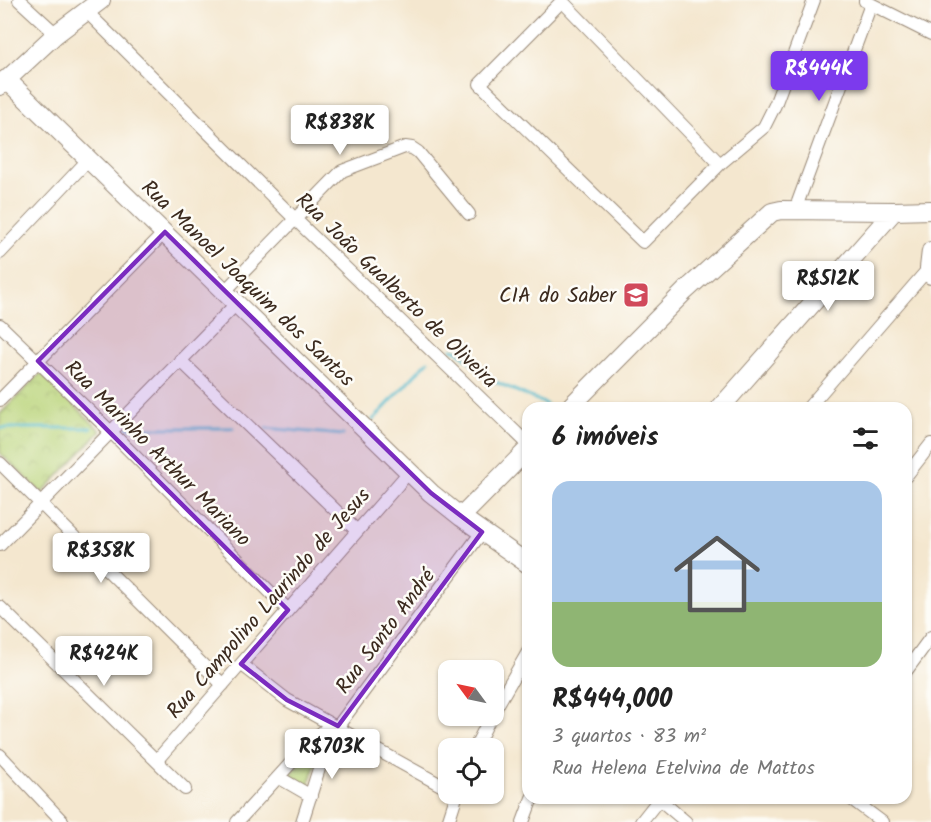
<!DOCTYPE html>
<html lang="pt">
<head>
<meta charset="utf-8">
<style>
	:root { --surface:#fff; --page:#f2f2f2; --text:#222; --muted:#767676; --accent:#7c3aed }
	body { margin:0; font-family:Kalam,sans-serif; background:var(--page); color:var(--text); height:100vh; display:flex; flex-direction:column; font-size:22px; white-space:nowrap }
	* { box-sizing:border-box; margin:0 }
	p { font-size:20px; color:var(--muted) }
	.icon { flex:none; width:33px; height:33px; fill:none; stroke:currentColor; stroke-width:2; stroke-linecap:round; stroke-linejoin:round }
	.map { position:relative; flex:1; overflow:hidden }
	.side { position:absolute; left:522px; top:402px; width:390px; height:402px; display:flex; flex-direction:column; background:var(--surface); border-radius:18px; box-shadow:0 2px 4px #0004 }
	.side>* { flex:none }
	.needle { width:39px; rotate:303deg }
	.fabs { position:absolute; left:438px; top:660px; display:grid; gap:12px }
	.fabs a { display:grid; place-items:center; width:66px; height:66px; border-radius:12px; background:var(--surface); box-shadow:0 2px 4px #0004; font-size:30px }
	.price { position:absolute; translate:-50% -51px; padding:0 14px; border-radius:6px; background:#fff; color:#222; font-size:20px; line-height:39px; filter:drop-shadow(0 2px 3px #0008) }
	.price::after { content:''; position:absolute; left:50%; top:36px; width:18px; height:14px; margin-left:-9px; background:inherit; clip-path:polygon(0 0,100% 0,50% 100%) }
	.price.current { background:var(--accent); color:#fff }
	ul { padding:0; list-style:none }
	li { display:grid; align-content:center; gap:12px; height:318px; padding:0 30px }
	li span { display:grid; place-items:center; height:186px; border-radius:18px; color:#555 }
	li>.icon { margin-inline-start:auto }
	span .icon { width:108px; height:108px; fill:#fffc; stroke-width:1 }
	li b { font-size:26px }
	h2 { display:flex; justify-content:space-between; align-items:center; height:72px; padding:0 30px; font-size:26px }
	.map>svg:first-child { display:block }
</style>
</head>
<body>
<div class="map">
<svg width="931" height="822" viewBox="0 0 931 822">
	<defs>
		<pattern id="park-crowns" width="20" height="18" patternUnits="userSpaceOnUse" patternTransform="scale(1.5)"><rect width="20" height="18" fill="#bad47a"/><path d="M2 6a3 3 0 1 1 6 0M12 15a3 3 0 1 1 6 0" fill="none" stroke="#a1b669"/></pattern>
	</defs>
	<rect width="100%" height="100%" fill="#fdfcf7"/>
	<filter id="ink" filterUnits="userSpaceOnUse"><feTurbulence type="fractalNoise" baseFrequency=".0167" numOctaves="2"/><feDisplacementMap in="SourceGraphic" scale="12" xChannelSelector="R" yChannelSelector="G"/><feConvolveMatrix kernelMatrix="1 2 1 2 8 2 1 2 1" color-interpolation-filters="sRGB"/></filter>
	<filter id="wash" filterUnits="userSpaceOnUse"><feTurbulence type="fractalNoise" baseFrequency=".008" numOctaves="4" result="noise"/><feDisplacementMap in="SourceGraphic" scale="24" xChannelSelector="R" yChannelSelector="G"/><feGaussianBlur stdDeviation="1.35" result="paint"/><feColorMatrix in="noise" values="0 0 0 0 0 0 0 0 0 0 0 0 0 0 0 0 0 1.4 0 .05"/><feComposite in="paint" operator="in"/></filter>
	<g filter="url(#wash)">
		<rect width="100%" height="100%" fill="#f4e7cf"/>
		<path fill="url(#park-crowns)" stroke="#7a7f4c" stroke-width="1.5" d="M 41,373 L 101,431 L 42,493 L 0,453 L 0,414 Z
			M 324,739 L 308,787 L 290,775 L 317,741 Z"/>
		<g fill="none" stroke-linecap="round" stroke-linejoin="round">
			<path stroke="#50bacd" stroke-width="3" d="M 452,349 L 458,351 L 489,379 L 546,404
				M 373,420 L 428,361
				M 0,428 L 91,428
				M 126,428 L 233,428
				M 266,428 L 343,435"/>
		</g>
	</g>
	<g filter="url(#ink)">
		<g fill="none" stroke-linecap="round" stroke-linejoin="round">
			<defs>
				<path id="minor" d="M 19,0 L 56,34
					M 865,1 L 931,34
					M 86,11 L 295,219 L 528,444
					M 720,164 L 562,1 L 480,84 L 643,242 L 720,164 L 764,127 L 775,105 L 814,0
					M 795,210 L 871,4
					M 0,253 L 89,159
					M 225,291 L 342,171 L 405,147 L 412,148 L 418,152 L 469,214
					M 0,325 L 111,432 L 288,610
					M 180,360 L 357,531
					M 0,400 L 165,232
					M 808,408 L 929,268
					M 0,463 L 223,685
					M 906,476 L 931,444
					M 0,545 L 237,303
					M 0,607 L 185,789
					M 241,664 L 287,700 L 448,789
					M 906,671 L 931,637
					M 494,711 L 528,652
					M 475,748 L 491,716
					M 0,755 L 63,822
					M 157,760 L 409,472
					M 278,777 L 311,796
					M 850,798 L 882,822
					M 659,799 L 686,822
					M 237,822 L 311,741 L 325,730 L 338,726 L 482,532
					M 302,822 L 324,753 L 338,726
					M 448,822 L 457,794
					M 523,822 L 532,798
					M 641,822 L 660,798"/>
				<path id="secondary" d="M 6,79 L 431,493 L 461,517 L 528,564
					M 0,86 L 56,34 L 101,0
					M 931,251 L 929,268 L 931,275
					M 569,408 L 685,291 L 772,212 L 781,210 L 894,211
					M 720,408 L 894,211 L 931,210
					M 461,517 L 528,449"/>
			</defs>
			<use href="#minor" stroke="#988876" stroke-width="14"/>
			<use href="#secondary" stroke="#988876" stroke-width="20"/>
			<use href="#minor" stroke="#fff" stroke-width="12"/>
			<use href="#secondary" stroke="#fff" stroke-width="18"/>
		</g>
	</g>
	<path fill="#7b2cbf" fill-opacity="0.2" stroke="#7b2cbf" stroke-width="4.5" stroke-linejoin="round" d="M 165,232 L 431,493 L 482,532 L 338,726 L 287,700 L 241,664 L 288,610 L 38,361 Z"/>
	<defs>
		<symbol id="school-square" viewBox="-11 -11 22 22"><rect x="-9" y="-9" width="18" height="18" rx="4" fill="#d1495b" stroke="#fdfcf7"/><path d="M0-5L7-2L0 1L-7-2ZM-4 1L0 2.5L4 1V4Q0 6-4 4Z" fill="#fff"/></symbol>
	</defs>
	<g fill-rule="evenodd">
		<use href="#school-square" x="621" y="280" width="30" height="30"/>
	</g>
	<g text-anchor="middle" stroke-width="5" stroke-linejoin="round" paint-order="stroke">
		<g font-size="21" fill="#3b2a1e" stroke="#fdfcf7">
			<text transform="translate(248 283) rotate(44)" y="7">Rua Manoel Joaquim dos Santos</text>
			<text transform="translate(397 290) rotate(44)" y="7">Rua João Gualberto de Oliveira</text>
			<text transform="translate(158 453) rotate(45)" y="7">Rua Marinho Arthur Mariano</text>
			<text transform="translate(268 603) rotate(-49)" y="7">Rua Campolino Laurindo de Jesus</text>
			<text transform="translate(385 631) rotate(-53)" y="7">Rua Santo André</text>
		</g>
		<g font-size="21" fill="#3b2a1e" stroke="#fdfcf7" text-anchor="end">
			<text x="616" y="302">CIA do Saber</text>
		</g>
	</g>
</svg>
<div class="fabs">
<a><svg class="needle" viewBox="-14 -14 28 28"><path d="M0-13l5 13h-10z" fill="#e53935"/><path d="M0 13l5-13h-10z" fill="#767676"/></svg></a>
<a><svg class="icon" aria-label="locate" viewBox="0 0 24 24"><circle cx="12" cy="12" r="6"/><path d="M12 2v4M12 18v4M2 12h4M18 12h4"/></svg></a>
</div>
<b class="price current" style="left:819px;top:102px">R$444K</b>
<b class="price" style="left:340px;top:156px">R$838K</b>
<b class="price" style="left:828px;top:312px">R$512K</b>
<b class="price" style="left:101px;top:584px">R$358K</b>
<b class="price" style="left:104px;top:687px">R$424K</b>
<b class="price" style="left:332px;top:780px">R$703K</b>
<section class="side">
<h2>6 imóveis<svg class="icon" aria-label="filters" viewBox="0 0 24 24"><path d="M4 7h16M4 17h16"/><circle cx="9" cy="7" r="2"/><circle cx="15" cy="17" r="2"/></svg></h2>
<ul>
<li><span style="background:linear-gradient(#a9c7e8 65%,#8fb573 0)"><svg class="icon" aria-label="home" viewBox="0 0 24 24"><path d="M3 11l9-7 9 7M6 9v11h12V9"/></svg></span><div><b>R$444,000</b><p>3 quartos · 83 m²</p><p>Rua Helena Etelvina de Mattos</p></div></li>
</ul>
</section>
</div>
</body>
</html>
